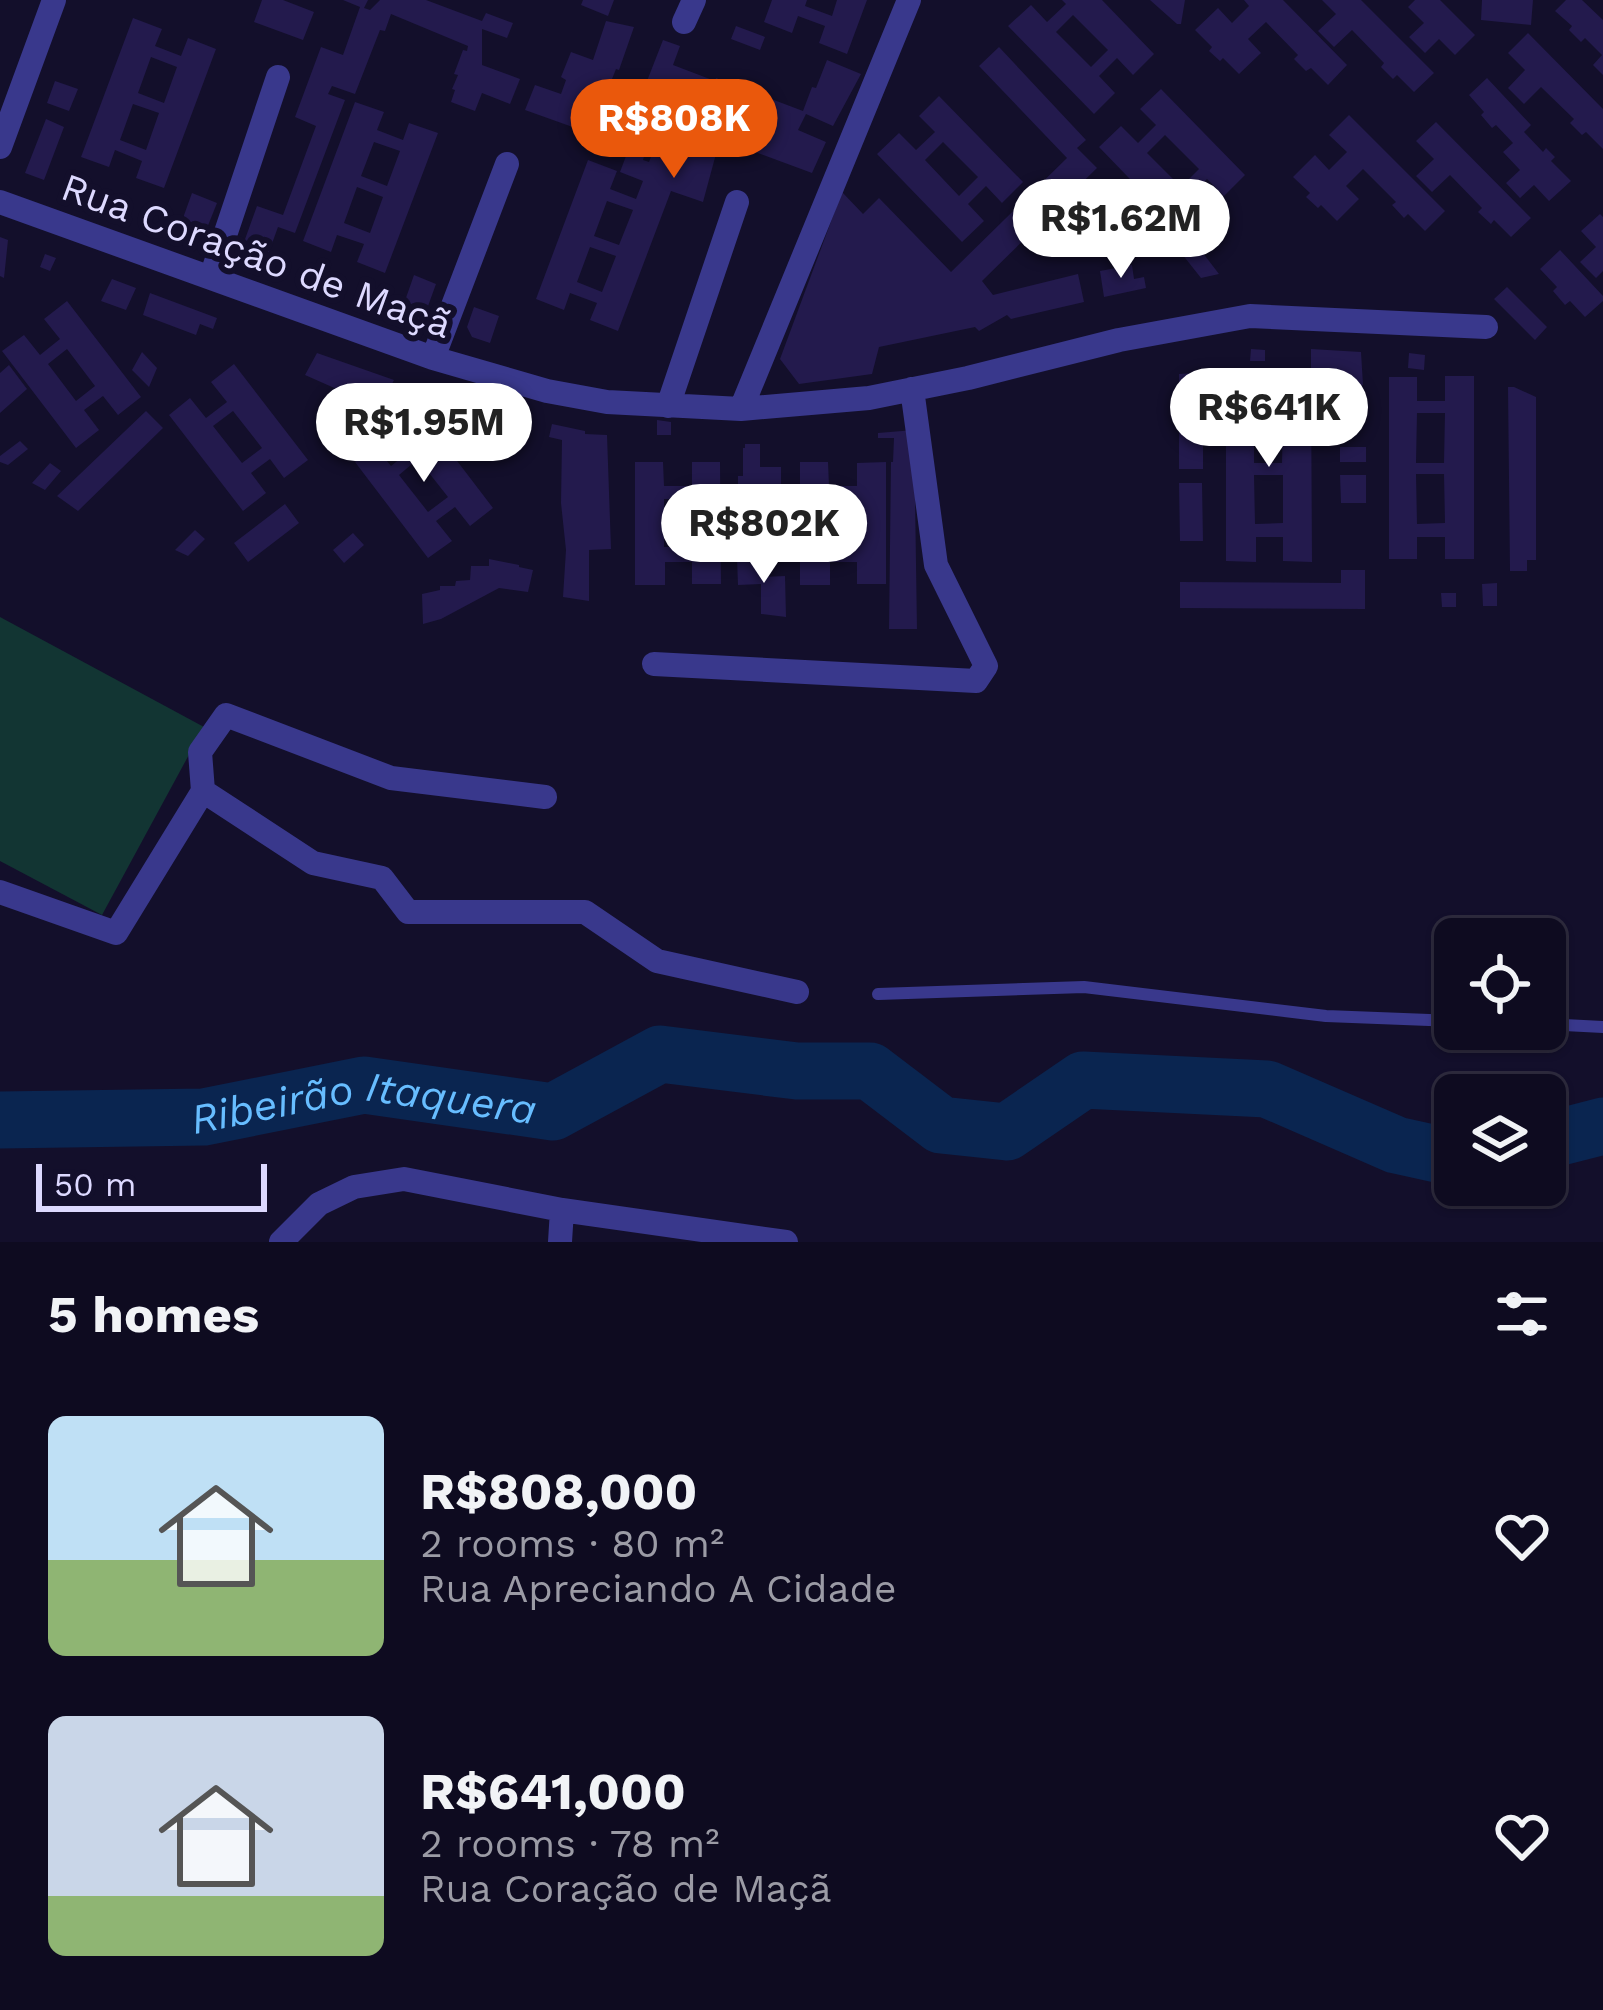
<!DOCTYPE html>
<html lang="en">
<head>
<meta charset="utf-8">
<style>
	:root { --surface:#0e0b20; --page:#171429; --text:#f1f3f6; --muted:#9b9ba5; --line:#2e2b3e; --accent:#ea580c }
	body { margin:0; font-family:"Work Sans",sans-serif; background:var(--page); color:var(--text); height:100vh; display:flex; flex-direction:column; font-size:45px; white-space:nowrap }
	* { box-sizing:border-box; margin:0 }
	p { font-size:39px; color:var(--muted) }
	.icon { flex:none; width:66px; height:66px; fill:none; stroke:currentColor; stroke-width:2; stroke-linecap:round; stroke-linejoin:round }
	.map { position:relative; height:1242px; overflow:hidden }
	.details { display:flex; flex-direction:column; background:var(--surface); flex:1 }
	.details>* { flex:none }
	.buttons { position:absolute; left:1434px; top:918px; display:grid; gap:24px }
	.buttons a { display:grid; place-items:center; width:132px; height:132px; border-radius:18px; background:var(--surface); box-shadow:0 3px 9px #0004,0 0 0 3px var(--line); font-size:60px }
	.scale { position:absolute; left:36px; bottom:30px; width:231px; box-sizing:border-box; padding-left:12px; border:6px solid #ddd9ff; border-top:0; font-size:33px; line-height:42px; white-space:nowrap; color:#ddd9ff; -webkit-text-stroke:9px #130f2b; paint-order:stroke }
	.price { position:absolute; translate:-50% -102px; padding:0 27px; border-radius:42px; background:#fff; color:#222; font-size:39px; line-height:78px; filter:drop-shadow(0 3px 6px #0008) }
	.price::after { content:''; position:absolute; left:50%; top:72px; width:36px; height:27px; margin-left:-18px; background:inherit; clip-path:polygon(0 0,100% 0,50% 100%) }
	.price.active { background:var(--accent); color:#fff }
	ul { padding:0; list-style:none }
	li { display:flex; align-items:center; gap:36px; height:300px; padding:0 48px }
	li span { display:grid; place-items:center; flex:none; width:336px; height:240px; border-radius:18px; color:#555 }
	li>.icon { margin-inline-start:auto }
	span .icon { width:144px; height:144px; fill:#fffc; stroke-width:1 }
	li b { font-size:51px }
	h2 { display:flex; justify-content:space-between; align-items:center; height:144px; padding:0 48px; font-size:51px }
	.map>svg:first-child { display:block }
</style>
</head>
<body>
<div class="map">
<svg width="1603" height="1242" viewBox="0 0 1603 1242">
	<rect width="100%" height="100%" fill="#130f2b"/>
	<path fill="#123533" d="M 0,617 L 204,727 L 102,915 L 0,861 Z"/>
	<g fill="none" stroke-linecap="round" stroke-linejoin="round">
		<g stroke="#0a2550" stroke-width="57">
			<path id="s1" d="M 0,1120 L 204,1117 L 364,1085 L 553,1112 L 660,1054 L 797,1071 L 870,1071 L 941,1125 L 1007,1132 L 1083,1080 L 1267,1089 L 1396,1145 L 1455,1158"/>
			<path d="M 1545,1141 L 1603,1126"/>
		</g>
	</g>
	<path fill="#231a4d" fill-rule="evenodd" d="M 262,0 L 283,0 L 314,12 L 303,40 L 254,22 Z
		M 343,0 L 368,0 L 364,8 L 370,10 L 380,0 L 426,0 L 482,21 L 486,13 L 513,23 L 507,38 L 482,29 L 482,65 L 520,79 L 510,104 L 482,93 L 475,111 L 451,102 L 455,90 L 452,89 L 458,75 L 454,74 L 463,50 L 467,51 L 468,46 L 391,14 L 385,31 L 380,30 L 355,94 L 332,86 L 328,94 L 345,100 L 295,233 L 278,227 L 265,263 L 246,254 L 244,242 L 257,206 L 283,215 L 316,126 L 295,117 L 321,47 L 343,55 L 360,7 Z
		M 583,0 L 614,0 L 608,16 L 581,5 Z
		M 772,0 L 807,0 L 805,6 L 832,16 L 837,0 L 867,0 L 847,54 L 819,43 L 825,26 L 798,16 L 792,33 L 764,22 Z
		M 1062,0 L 1102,0 L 1154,54 L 1133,75 L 1117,58 L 1099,76 L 1115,93 L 1094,114 L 1008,26 L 1031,5 L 1047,22 L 1066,4 ZM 1073,15 L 1108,50 L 1091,67 L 1056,32 Z
		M 1150,0 L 1185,0 L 1181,24 L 1177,24 Z
		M 1244,0 L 1283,0 L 1347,65 L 1328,85 L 1311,68 L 1306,71 L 1294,59 L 1298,55 L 1266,22 L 1248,39 L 1261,53 L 1239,74 L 1223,58 L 1220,61 L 1209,51 L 1212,47 L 1195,30 L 1218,8 L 1232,23 L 1249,6 Z
		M 1322,0 L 1361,0 L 1434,73 L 1414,92 L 1397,75 L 1393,79 L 1381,67 L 1384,63 L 1352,30 L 1334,47 L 1318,31 L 1336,14 Z
		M 1415,0 L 1440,0 L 1475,35 L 1455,55 L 1439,39 L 1425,53 L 1409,37 L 1424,23 L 1408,7 Z
		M 1482,0 L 1533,0 L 1531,25 L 1481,20 Z
		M 1566,0 L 1582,0 L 1603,20 L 1603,75 L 1593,65 L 1602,55 L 1585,38 L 1581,42 L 1569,30 L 1572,26 L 1555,11 Z
		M 133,18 L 162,29 L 155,46 L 181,56 L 188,38 L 216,49 L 164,188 L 136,178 L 142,161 L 115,150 L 109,167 L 81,157 ZM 151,57 L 177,67 L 164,103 L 138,93 ZM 133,104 L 159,113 L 146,150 L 120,140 Z
		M 606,21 L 634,27 L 619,70 L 616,69 L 610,84 L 612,85 L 595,135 L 525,110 L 535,85 L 561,94 L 566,80 L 561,77 L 571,52 L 593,60 Z
		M 736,26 L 765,37 L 760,50 L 731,39 Z
		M 1528,33 L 1603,109 L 1603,149 L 1586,132 L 1582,135 L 1570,123 L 1574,119 L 1541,87 L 1524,104 L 1508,88 L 1525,70 L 1508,53 Z
		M 663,40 L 680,46 L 673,65 L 715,81 L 716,78 L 803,111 L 812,87 L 816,88 L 827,60 L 861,74 L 833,126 L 806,114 L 798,130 L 826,142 L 812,173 L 720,139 L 703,202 L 671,191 L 618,331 L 590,320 L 597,303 L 570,293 L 564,310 L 536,299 L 588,160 L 617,171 L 610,189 L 636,199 L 643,181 L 620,172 L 629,148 L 645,153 L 643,160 L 649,162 L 664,123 L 688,132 L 689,127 L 716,137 L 725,113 L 647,81 ZM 607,201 L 633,210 L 619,245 L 594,236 ZM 590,247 L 616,256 L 602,292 L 577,282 Z
		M 999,47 L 1086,140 L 1077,148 L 1097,168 L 982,281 L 993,295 L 1078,274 L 1084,302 L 1011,319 L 1007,315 L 979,331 L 975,327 L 879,347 L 872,374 L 799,384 L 780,359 L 842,192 L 863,214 L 879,198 L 951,272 L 1067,158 L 979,66 Z
		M 1487,78 L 1531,125 L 1524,132 L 1543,152 L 1546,148 L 1555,157 L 1551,161 L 1571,181 L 1549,201 L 1534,185 L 1520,198 L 1506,183 L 1520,170 L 1503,152 L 1513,143 L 1496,125 L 1492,128 L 1481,115 L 1484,112 L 1469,95 Z
		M 55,81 L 78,89 L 69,111 L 47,103 Z
		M 642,89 L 665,97 L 657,122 L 633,114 Z
		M 1161,89 L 1245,175 L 1224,196 L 1207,179 L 1189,197 L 1206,214 L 1184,235 L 1099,147 L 1121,126 L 1138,143 L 1156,125 L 1140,109 ZM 1165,135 L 1199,169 L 1181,187 L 1147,153 Z
		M 939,96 L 1023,182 L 1002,203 L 986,186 L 968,204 L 984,221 L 962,242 L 877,154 L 899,133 L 916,150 L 935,132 L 919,116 ZM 943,142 L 978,177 L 959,196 L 925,160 Z
		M 355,102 L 384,112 L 377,130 L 403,140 L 409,123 L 438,133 L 385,273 L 357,262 L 364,244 L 337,235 L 331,252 L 303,241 ZM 374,142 L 400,151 L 387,186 L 361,176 ZM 357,187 L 383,197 L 370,233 L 344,223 Z
		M 1349,115 L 1445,211 L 1425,231 L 1408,214 L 1404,218 L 1392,205 L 1396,202 L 1363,169 L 1346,186 L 1359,199 L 1337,221 L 1321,205 L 1318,208 L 1306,197 L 1310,193 L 1293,177 L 1315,155 L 1329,170 L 1347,152 L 1329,135 Z
		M 46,119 L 64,127 L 44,180 L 25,173 Z
		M 1436,122 L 1531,218 L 1511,237 L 1494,220 L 1491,224 L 1478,212 L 1482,208 L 1450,175 L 1432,192 L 1416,176 L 1434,159 L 1416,141 Z
		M 192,193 L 217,203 L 203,238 L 179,229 Z
		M 1600,214 L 1603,217 L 1603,271 L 1596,278 L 1580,262 L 1596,247 L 1581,231 Z
		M 0,237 L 8,240 L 4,278 L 0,276 Z
		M 1196,244 L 1219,274 L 1201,278 L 1182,254 Z
		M 1560,250 L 1603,296 L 1603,301 L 1585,317 L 1570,301 L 1565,305 L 1553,291 L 1557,287 L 1540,269 Z
		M 45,254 L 56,258 L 50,271 L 40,267 Z
		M 1132,265 L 1134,279 L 1144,277 L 1146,288 L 1104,297 L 1100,271 Z
		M 414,275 L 436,284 L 423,320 L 401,312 Z
		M 112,279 L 136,288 L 126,310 L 101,301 Z
		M 1507,287 L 1547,327 L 1535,340 L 1494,299 Z
		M 150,293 L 217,318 L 213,329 L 200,324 L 196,335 L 143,315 Z
		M 67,301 L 141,397 L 118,415 L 103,396 L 84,410 L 99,430 L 76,448 L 2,351 L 24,335 L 40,355 L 60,339 L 44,319 ZM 67,349 L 95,386 L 76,401 L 48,364 Z
		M 474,307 L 499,316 L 490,343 L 472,337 L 467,327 Z
		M 1251,349 L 1265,350 L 1265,361 L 1250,361 Z
		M 1311,349 L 1361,352 L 1363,385 L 1340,385 L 1340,379 L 1324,379 L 1324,371 L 1311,371 Z
		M 142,352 L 157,368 L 149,387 L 132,370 Z
		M 317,353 L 394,380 L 371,425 L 341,453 L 320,430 L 354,398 L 363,408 L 366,402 L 305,375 Z
		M 1409,353 L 1425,355 L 1424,370 L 1408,368 Z
		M 234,364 L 308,460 L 284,478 L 270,459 L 251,473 L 266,493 L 243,511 L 169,415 L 190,398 L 206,418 L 227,402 L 211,382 ZM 233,411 L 262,448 L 242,463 L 213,426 Z
		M 9,365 L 27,389 L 0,413 L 0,373 Z
		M 1194,373 L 1203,373 L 1203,469 L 1179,469 L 1179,374 Z
		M 1445,376 L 1474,376 L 1474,559 L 1445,559 L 1445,537 L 1417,537 L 1417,559 L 1389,559 L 1389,377 L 1417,377 L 1417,401 L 1445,401 ZM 1417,413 L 1445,413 L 1444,463 L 1416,463 ZM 1416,474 L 1444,474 L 1445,523 L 1417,524 Z
		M 1226,377 L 1255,378 L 1254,402 L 1282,402 L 1283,378 L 1311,378 L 1312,562 L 1283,561 L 1283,537 L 1256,537 L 1256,562 L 1226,561 ZM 1254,414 L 1283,415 L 1282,463 L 1254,463 ZM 1254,475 L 1283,475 L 1283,523 L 1255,524 Z
		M 1508,387 L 1514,387 L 1536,397 L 1536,560 L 1527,560 L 1527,571 L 1510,571 Z
		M 1340,394 L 1365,394 L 1365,422 L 1340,422 Z
		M 146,411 L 163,428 L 78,511 L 57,496 Z
		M 419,411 L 493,508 L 470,526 L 455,507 L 436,521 L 452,541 L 428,558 L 355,462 L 375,446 L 391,466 L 412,449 L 397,429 ZM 418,459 L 448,497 L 428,512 L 399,475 Z
		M 657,420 L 671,422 L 671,435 L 657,435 Z
		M 552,424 L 585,431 L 585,434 L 607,435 L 611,549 L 589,550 L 589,601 L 563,597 L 566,550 L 561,503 L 562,440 L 549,437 Z
		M 914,430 L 917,629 L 889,629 L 891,462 L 893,462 L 894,438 L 878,438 L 878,433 Z
		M 20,441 L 28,449 L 8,465 L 0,462 L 0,456 Z
		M 745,444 L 760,444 L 760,467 L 781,467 L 781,504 L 760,504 L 760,526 L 783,526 L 783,544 L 760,544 L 760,532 L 738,532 L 738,476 L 743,476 L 743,448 L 745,448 Z
		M 1340,447 L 1366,447 L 1366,462 L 1340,462 Z
		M 635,462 L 663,462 L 664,486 L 692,486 L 692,462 L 720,462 L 721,584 L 692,584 L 692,562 L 665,562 L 665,585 L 635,585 ZM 664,499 L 692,499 L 692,547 L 664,547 Z
		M 800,462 L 828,462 L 829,486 L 857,486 L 857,463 L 886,462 L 886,584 L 857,584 L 857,562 L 830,562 L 830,585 L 800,585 ZM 829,498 L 857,498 L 857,547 L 829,547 Z
		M 50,463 L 61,471 L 45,490 L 32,483 Z
		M 1340,475 L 1366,475 L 1366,503 L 1341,503 Z
		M 1179,483 L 1202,483 L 1203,541 L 1180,541 Z
		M 285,504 L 299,523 L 248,562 L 234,543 Z
		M 195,530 L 205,539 L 188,556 L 175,550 Z
		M 353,533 L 364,545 L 344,563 L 333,550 Z
		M 737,558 L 761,558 L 761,577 L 785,576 L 786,617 L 761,614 L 761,584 L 738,585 Z
		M 489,559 L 519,565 L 519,567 L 533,570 L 528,592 L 499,588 L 441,619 L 423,624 L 422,594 L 440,590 L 440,586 L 455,586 L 456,581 L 470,580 L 471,566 L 489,566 Z
		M 1341,570 L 1365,570 L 1365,609 L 1180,608 L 1180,582 L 1341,583 Z
		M 1497,583 L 1497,606 L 1483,606 L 1482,584 Z
		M 1441,593 L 1456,593 L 1456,607 L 1442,607 Z"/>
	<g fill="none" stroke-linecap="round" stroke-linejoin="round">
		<path stroke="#39388c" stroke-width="12" d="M 878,994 L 1084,987 L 1326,1016 L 1455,1021
			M 1545,1024 L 1603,1027"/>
		<path stroke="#39388c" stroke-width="24" d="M 684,22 L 694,0
			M 0,147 L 54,0
			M 0,202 L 433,358 L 547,391 L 607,402 L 741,409 L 869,398 L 968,378 L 1119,340 L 1250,316 L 1486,327
			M 211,277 L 278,77
			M 433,358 L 507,164
			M 668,406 L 737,202
			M 741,409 L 909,0
			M 654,664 L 976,681 L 986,666 L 936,565 L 912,389
			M 203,791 L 200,752 L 226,715 L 391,778 L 545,797
			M 0,892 L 116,933 L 203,791 L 313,863 L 382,878 L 408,912 L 585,912 L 657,961 L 797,992
			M 281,1242 L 319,1204 L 354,1187 L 404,1179 L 562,1210 L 786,1242
			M 560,1242 L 562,1210"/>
	</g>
	<g text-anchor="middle" stroke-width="12" stroke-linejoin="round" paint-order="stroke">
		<g font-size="39" fill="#ddd9ff" stroke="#130f2b">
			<text transform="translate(257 255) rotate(20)" y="14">Rua Coração de Maçã</text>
		</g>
		<g font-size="42" font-style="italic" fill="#67bdff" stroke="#130f2b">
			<text dy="15" stroke="none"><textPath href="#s1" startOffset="366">Ribeirão Itaquera</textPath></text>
		</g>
	</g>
</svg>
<div class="buttons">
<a><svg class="icon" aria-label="locate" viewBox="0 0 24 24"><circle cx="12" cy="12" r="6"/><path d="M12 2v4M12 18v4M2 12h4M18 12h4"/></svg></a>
<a><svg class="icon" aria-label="layers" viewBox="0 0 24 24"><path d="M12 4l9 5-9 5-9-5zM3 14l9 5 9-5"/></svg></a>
</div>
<div class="scale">50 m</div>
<b class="price active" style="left:674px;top:181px">R$808K</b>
<b class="price" style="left:1121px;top:281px">R$1.62M</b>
<b class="price" style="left:1269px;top:470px">R$641K</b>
<b class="price" style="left:424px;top:485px">R$1.95M</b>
<b class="price" style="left:764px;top:586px">R$802K</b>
</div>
<section class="details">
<h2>5 homes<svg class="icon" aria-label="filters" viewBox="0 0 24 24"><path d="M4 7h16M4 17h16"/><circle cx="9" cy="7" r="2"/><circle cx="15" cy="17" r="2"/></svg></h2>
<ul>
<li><span style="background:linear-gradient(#bfe0f5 60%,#8fb573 0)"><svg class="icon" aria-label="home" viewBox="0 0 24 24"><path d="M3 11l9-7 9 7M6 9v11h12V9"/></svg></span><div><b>R$808,000</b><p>2 rooms · 80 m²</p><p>Rua Apreciando A Cidade</p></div><svg class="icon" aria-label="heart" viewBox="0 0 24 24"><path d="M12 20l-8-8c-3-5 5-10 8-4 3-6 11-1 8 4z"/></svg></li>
<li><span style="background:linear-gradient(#c9d6e8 75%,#8fb573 0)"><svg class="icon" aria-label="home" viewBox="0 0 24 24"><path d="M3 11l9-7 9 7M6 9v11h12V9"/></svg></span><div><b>R$641,000</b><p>2 rooms · 78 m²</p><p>Rua Coração de Maçã</p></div><svg class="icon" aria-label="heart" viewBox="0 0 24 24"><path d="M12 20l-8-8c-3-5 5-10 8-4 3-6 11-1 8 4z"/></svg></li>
</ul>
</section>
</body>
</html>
